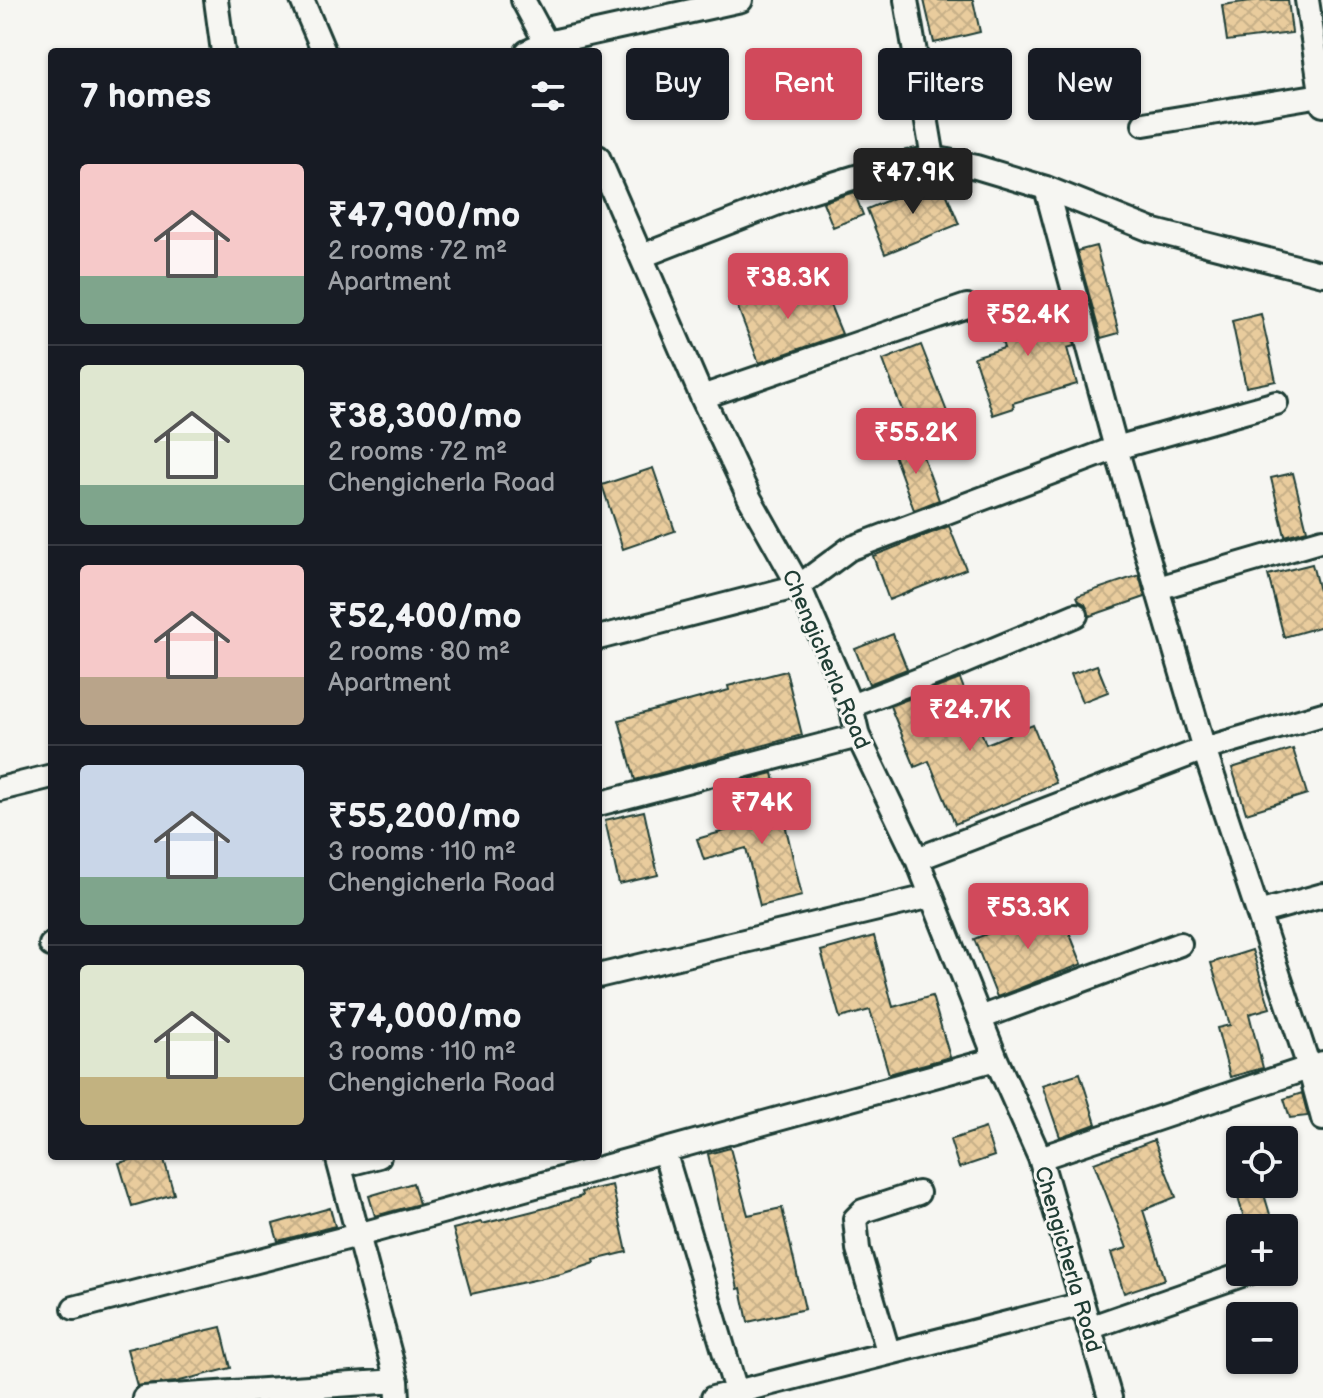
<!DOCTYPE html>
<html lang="en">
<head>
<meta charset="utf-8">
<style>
	:root { --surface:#171b24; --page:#242831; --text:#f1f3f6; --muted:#9ea1a6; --line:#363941; --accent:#d1495b }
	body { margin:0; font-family:"Balsamiq Sans",sans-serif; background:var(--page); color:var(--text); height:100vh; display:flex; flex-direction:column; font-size:30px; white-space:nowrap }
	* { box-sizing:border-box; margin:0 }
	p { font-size:26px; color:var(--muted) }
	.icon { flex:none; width:44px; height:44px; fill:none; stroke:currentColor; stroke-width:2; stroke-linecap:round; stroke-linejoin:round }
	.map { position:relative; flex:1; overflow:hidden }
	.panel { position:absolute; left:48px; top:48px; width:554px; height:1112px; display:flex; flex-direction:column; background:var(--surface); border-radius:8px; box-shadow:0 2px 6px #0004 }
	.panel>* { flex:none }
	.guide { position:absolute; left:626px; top:48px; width:576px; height:72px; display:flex; gap:16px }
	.tools { position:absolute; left:1226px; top:1126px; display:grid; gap:16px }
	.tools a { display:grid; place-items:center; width:72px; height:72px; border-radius:8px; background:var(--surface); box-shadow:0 2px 6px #0004; font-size:40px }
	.price { position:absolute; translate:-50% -68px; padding:0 18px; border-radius:8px; background:var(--accent); color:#fff; font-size:26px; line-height:52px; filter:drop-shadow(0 2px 4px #0008) }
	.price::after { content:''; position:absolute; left:50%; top:48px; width:24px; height:18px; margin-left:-12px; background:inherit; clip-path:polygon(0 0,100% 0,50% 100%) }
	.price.active { background:#222; color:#fff }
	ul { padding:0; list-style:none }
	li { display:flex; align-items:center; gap:24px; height:200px; padding:0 32px }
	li+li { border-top:2px solid var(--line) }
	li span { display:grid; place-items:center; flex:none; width:224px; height:160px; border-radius:8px; color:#555 }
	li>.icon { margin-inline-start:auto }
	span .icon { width:96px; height:96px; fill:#fffc; stroke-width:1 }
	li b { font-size:34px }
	h2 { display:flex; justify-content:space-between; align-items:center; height:96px; padding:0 32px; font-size:34px }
	.pill { padding:0 28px; border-radius:8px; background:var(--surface); box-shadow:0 2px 6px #0004; font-size:28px; line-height:72px }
	.pill.active { background:var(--accent); color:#fff }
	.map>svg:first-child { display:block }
</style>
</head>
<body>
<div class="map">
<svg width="1323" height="1398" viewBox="0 0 1323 1398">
	<defs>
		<pattern id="building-cross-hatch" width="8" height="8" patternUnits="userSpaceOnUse" patternTransform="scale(2)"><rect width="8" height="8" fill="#e9cc9d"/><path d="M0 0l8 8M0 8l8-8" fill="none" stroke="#c7b088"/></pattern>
	</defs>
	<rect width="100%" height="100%" fill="#f6f6f2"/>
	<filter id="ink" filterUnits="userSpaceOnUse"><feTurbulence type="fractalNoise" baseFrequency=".0125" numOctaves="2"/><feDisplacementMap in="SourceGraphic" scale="16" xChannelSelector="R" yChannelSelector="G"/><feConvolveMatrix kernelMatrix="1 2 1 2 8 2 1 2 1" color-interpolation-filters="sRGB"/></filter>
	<g filter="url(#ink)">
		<path fill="url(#building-cross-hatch)" stroke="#1f3d34" stroke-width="2" d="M 924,0 L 973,0 L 980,32 L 934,43 Z
			M 1258,0 L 1288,0 L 1292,33 L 1227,41 L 1222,5 Z
			M 940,178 L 959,224 L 885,254 L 867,209 Z
			M 854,192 L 863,215 L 833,227 L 823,202 Z
			M 1096,246 L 1119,333 L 1101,338 L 1077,251 Z
			M 821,283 L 842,334 L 759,363 L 737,305 L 788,286 L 791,295 Z
			M 1062,301 L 1074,346 L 1067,348 L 1077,384 L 1013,403 L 1014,408 L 993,415 L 974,357 L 1004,348 L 996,322 Z
			M 1261,314 L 1276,381 L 1246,387 L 1232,321 Z
			M 921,345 L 947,412 L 909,428 L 883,360 Z
			M 918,443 L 939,500 L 914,510 L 893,452 Z
			M 653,468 L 675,531 L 623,549 L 602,485 Z
			M 1293,473 L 1307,530 L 1285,536 L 1271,478 Z
			M 949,526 L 966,569 L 889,600 L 873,556 Z
			M 1312,564 L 1323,606 L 1323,626 L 1284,637 L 1268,575 Z
			M 1139,575 L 1145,597 L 1090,616 L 1085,604 L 1079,601 L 1077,596 Z
			M 893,634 L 907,669 L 869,684 L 855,649 Z
			M 1097,665 L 1108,692 L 1082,702 L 1071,674 Z
			M 786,671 L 802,735 L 635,780 L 619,720 L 729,690 L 728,686 Z
			M 960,679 L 986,744 L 1033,725 L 1056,783 L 955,824 L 929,761 L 915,767 L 890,706 Z
			M 1293,749 L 1307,794 L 1246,813 L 1232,768 Z
			M 773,773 L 802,896 L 760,906 L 746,848 L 704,860 L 697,839 L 759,821 L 750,779 Z
			M 644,811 L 658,875 L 619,884 L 605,820 Z
			M 1058,905 L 1082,964 L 997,997 L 974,939 Z
			M 874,936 L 893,1007 L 932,996 L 950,1057 L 889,1074 L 870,1010 L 840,1018 L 821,951 Z
			M 1252,950 L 1270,1008 L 1249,1014 L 1263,1068 L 1230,1077 L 1217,1028 L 1230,1025 L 1211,963 Z
			M 1080,1073 L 1096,1124 L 1060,1137 L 1042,1085 Z
			M 1302,1093 L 1308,1116 L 1290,1118 L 1284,1099 Z
			M 985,1128 L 994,1156 L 959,1168 L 950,1140 Z
			M 1154,1140 L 1176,1197 L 1143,1210 L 1165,1279 L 1124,1293 L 1111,1253 L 1127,1248 L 1094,1163 Z
			M 730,1148 L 748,1215 L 782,1208 L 805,1309 L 748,1322 L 741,1288 L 738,1289 L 708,1154 Z
			M 145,1156 L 163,1156 L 174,1194 L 132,1206 L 119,1163 Z
			M 413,1183 L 419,1204 L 375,1216 L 369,1196 Z
			M 1234,1184 L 1261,1184 L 1274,1228 L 1247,1228 Z
			M 612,1185 L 627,1252 L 594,1260 L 595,1263 L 561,1274 L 471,1294 L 453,1229 L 481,1222 L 482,1224 L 549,1207 L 582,1196 L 581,1192 Z
			M 330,1208 L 335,1226 L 278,1241 L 273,1224 Z
			M 221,1327 L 231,1368 L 176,1382 L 137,1386 L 127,1349 Z"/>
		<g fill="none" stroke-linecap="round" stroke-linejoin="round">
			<defs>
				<path id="minor" d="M 216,0 L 223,52
					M 302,0 L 324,52
					M 523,0 L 551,52
					M 906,0 L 933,158
					M 1307,0 L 1323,105
					M 527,52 L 547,43 L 741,0
					M 1144,124 L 1321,95
					M 598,157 L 702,397 L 750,499 L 799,586 L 851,706 L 858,736 L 917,859 L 996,1059 L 1040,1158 L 1110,1398
					M 1046,188 L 1116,448 L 1204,749 L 1309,1067 L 1323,1119
					M 642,256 L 804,193 L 892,166 L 933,158 L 976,167 L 1046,188 L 1151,230 L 1323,274
					M 702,397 L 967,306
					M 1158,588 L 1323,540
					M 598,638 L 799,586 L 849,549 L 1116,448 L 1276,403
					M 851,706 L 957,665 L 1076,615
					M 0,789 L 52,776
					M 598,804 L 858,736
					M 917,859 L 1204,749 L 1323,714
					M 1258,913 L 1323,895
					M 51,945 L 52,945
					M 598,976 L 932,896
					M 980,1018 L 1180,944
					M 664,1151 L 736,1391
					M 337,1156 L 397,1381
					M 1040,1158 L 1323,1063
					M 340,1166 L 379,1156
					M 74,1308 L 358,1235 L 996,1059
					M 1089,1328 L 1250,1272
					M 888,1351 L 858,1249 L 855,1219 L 863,1211 L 918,1193
					M 144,1398 L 397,1381 L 398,1398
					M 713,1398 L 1082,1304"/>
			</defs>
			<use href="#minor" stroke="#1f3d34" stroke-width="28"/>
			<use href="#minor" stroke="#f6f6f2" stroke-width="22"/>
		</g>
	</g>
	<g text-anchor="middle" stroke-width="6" stroke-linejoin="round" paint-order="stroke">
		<g font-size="22" fill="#1f3d34" stroke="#f6f6f2">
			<text transform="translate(827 659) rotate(67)" y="8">Chengicherla Road</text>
			<text transform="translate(1069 1259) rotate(74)" y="8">Chengicherla Road</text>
		</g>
	</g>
</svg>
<div class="tools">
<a><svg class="icon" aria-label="locate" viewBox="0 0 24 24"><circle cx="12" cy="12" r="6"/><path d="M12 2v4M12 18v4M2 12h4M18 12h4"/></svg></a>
<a>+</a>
<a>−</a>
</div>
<b class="price active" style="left:913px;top:216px">₹47.9K</b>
<b class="price" style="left:788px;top:321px">₹38.3K</b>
<b class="price" style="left:1028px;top:358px">₹52.4K</b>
<b class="price" style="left:916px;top:476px">₹55.2K</b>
<b class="price" style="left:970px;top:753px">₹24.7K</b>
<b class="price" style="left:762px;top:846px">₹74K</b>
<b class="price" style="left:1028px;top:951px">₹53.3K</b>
<div class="guide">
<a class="pill">Buy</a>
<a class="pill active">Rent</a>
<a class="pill">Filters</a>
<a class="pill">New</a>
</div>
<section class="panel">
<h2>7 homes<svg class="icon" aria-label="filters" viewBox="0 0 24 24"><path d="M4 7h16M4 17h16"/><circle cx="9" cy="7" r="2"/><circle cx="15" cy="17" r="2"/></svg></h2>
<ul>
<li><span style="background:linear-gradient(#f6c9c9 70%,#7fa58c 0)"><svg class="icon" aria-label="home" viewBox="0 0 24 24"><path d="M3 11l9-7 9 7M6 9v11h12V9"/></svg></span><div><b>₹47,900/mo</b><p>2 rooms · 72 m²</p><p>Apartment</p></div></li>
<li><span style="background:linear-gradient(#dfe7d0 75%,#7fa58c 0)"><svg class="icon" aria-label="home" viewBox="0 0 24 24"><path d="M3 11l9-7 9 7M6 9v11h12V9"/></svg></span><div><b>₹38,300/mo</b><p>2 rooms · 72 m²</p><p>Chengicherla Road</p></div></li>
<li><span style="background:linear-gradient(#f6c9c9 70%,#b9a48a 0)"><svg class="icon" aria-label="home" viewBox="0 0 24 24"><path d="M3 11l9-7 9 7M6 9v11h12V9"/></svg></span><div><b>₹52,400/mo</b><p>2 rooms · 80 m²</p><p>Apartment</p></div></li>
<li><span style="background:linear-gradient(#c9d6e8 70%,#7fa58c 0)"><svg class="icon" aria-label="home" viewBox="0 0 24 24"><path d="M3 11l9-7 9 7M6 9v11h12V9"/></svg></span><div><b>₹55,200/mo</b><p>3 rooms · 110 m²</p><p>Chengicherla Road</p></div></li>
<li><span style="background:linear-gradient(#dfe7d0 70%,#c2b280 0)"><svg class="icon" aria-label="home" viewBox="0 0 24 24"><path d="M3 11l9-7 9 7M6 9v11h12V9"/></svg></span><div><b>₹74,000/mo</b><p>3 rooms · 110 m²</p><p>Chengicherla Road</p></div></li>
</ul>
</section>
</div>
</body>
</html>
